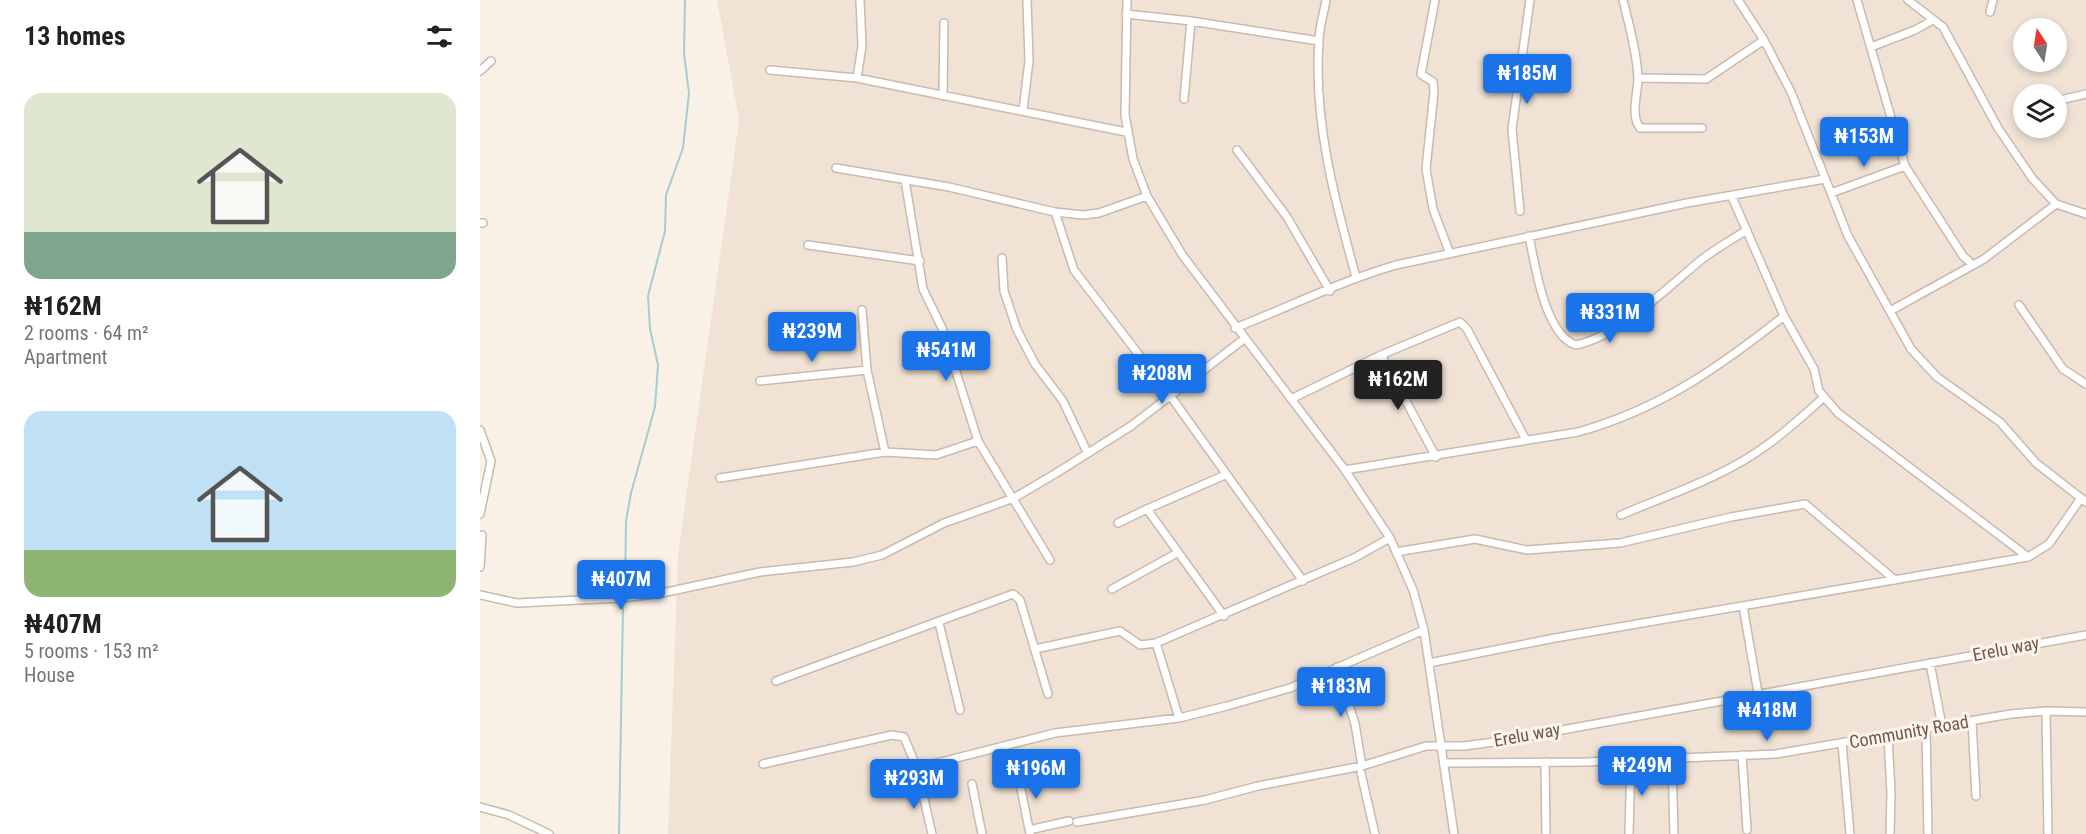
<!DOCTYPE html>
<html lang="en">
<head>
<meta charset="utf-8">
<style>
	:root { --surface:#fff; --page:#f6f6f6; --text:#202124; --muted:#757577; --accent:#1a73e8 }
	body { margin:0; font-family:"Roboto Condensed",sans-serif; background:var(--page); color:var(--text); height:100vh; display:flex; flex-direction:column; font-size:22px; white-space:nowrap }
	* { box-sizing:border-box; margin:0 }
	p { font-size:20px; color:var(--muted) }
	.icon { flex:none; width:33px; height:33px; fill:none; stroke:currentColor; stroke-width:2; stroke-linecap:round; stroke-linejoin:round }
	.map { position:relative; flex:1; overflow:hidden }
	.sheet { display:flex; flex-direction:column; background:var(--surface); width:480px }
	.sheet>* { flex:none }
	.needle { width:39px; rotate:348deg }
	.tools { position:absolute; left:1533px; top:18px; display:grid; gap:12px }
	.tools a { display:grid; place-items:center; width:54px; height:54px; border-radius:50%; background:var(--surface); box-shadow:0 3px 9px #0003; font-size:30px }
	.price { position:absolute; translate:-50% -51px; padding:0 14px; border-radius:6px; background:var(--accent); color:#fff; font-size:20px; line-height:39px; filter:drop-shadow(0 2px 3px #0008) }
	.price::after { content:''; position:absolute; left:50%; top:36px; width:18px; height:14px; margin-left:-9px; background:inherit; clip-path:polygon(0 0,100% 0,50% 100%) }
	.price.active { background:#222; color:#fff }
	ul { padding:0; list-style:none }
	li { display:grid; align-content:center; gap:12px; height:318px; padding:0 24px }
	li span { display:grid; place-items:center; height:186px; border-radius:18px; color:#555 }
	li>.icon { margin-inline-start:auto }
	span .icon { width:108px; height:108px; fill:#fffc; stroke-width:1 }
	li b { font-size:26px }
	h2 { display:flex; justify-content:space-between; align-items:center; height:72px; padding:0 24px; font-size:26px }
	main { display:flex; flex:1; min-height:0 }
	.map>svg:first-child { display:block }
</style>
</head>
<body>
<main>
<section class="sheet">
<h2>13 homes<svg class="icon" aria-label="filters" viewBox="0 0 24 24"><path d="M4 7h16M4 17h16"/><circle cx="9" cy="7" r="2"/><circle cx="15" cy="17" r="2"/></svg></h2>
<ul>
<li><span style="background:linear-gradient(#dfe7d0 75%,#7fa58c 0)"><svg class="icon" aria-label="home" viewBox="0 0 24 24"><path d="M3 11l9-7 9 7M6 9v11h12V9"/></svg></span><div><b>₦162M</b><p>2 rooms · 64 m²</p><p>Apartment</p></div></li>
<li><span style="background:linear-gradient(#bfe0f5 75%,#8fb573 0)"><svg class="icon" aria-label="home" viewBox="0 0 24 24"><path d="M3 11l9-7 9 7M6 9v11h12V9"/></svg></span><div><b>₦407M</b><p>5 rooms · 153 m²</p><p>House</p></div></li>
</ul>
</section>
<div class="map">
<svg width="1606" height="834" viewBox="0 0 1606 834">
	<rect width="100%" height="100%" fill="#faf1e6"/>
	<path fill="#f0e3d5" fill-rule="evenodd" d="M 237,0 L 1606,0 L 1606,834 L 188,834 L 198,555 L 259,120 ZM 1544,28 L 1576,28 L 1576,62 L 1544,62 ZM 1544,94 L 1576,94 L 1576,128 L 1544,128 Z"/>
	<g fill="none" stroke-linecap="round" stroke-linejoin="round">
		<path stroke="#a4cdd2" stroke-width="2" d="M 145,590 L 146,521 L 151,493 L 175,407 L 178,365 L 170,329 L 168,296 L 185,231 L 186,195 L 203,148 L 209,93 L 204,53 L 205,0
			M 139,834 L 143,607"/>
		<defs>
			<path id="minor" d="M 647,0 L 645,115 L 653,159 L 667,196 L 703,256 L 865,470 L 910,538 L 933,590 L 944,630 L 974,834
				M 846,0 C 844,13 839,27 839,41 C 833,121 855,201 876,277
				M 955,0 L 941,74 L 953,82 L 954,92 L 946,169 L 953,209 L 970,254
				M 1143,0 C 1149,24 1157,53 1158,78 C 1158,93 1150,115 1160,128 L 1222,128
				M 1258,0 L 1284,40 L 1311,92 L 1368,236 L 1431,349 L 1457,377 L 1520,422 L 1556,463 L 1606,502
				M 1377,0 L 1425,166 L 1483,256 L 1493,265
				M 1428,0 L 1463,27 L 1518,128 L 1552,178 L 1576,204
				M 1510,12 L 1513,0
				M 646,14 L 711,21 L 839,41
				M 1391,47 L 1435,30 L 1453,20
				M 290,70 L 377,78 L 646,132
				M 0,71 L 11,61
				M 377,78 L 382,46 L 380,0
				M 1158,78 L 1226,79 L 1284,40
				M 463,96 L 464,23
				M 704,99 L 711,21
				M 1576,101 L 1606,94
				M 543,110 L 549,61 L 547,0
				M 757,150 L 807,217 L 850,291
				M 356,168 L 469,187 L 575,212 L 603,215 L 619,213 L 667,196
				M 425,180 L 443,289 L 462,328 L 498,441 L 570,560
				M 1351,193 L 1425,166
				M 1252,197 L 1304,316 L 1334,369 L 1339,391 L 1358,413 L 1548,557
				M 1040,211 L 1032,129 L 1050,0
				M 575,212 L 594,270 L 689,394 L 823,581
				M 0,223 L 3,223
				M 1049,236 C 1055,265 1065,335 1096,345 C 1139,336 1187,288 1221,260 C 1235,249 1251,240 1267,230
				M 328,245 L 440,261
				M 522,258 L 524,291 L 537,330 L 555,364 L 583,401 L 607,452
				M 1539,305 L 1583,369 L 1606,384
				M 382,310 L 387,370 L 405,452
				M 1410,311 L 1504,259 L 1576,204 L 1606,214
				M 755,328 C 809,307 861,281 916,265 L 1207,203 L 1345,179
				M 901,355 L 956,457
				M 280,381 L 387,370
				M 811,399 L 901,355 L 980,322 L 987,329 L 1046,440
				M 0,430 L 11,461 L 0,514
				M 865,470 L 1098,432 C 1180,409 1238,368 1304,316
				M 240,478 L 405,452 L 456,455 L 498,441
				M 1141,515 C 1190,494 1244,477 1287,445 C 1307,431 1325,414 1343,398
				M 638,523 L 667,509
				M 916,552 L 995,539 L 1047,550 L 1140,543 L 1251,517 L 1325,504 L 1415,580
				M 0,567 L 2,535
				M 632,589 L 697,553
				M 0,595 L 37,603 L 142,598 L 182,593 L 280,572 L 373,562 L 402,555 L 464,523 L 534,498 L 578,472 L 651,426 L 764,339
				M 1263,606 L 1278,693
				M 744,616 L 667,509 L 745,475
				M 459,623 L 480,710
				M 676,643 L 699,718
				M 555,649 L 640,631 L 660,645 L 676,643 L 874,558 L 910,538
				M 949,663 L 1075,638 L 1548,557 L 1569,544 L 1601,498
				M 1450,663 L 1462,726
				M 857,667 L 875,724 L 882,766
				M 296,681 L 533,594 L 540,600 L 568,694
				M 1566,711 L 1568,834
				M 1492,721 L 1496,796
				M 1446,729 L 1448,834
				M 1408,736 L 1411,793 L 1410,834
				M 1362,743 L 1370,834
				M 1262,755 L 1267,830
				M 1192,759 L 1194,834
				M 1065,762 L 1066,834
				M 965,763 L 1106,762 L 1296,754 L 1531,714 L 1566,711 L 1606,712
				M 283,764 L 412,735 L 424,737 L 437,768 L 575,733 L 699,718 L 747,706 L 810,688 L 944,630
				M 437,768 L 452,834
				M 537,769 L 550,834
				M 881,773 L 895,834
				M 492,784 L 502,834
				M 0,807 L 29,815 L 69,834
				M 597,822 L 725,800 L 778,786 L 882,766 L 946,746 L 984,746 L 1021,741 L 1606,635
				M 549,830 L 589,821
				M 1149,834 L 1151,760"/>
		</defs>
		<use href="#minor" stroke="#cab9ae" stroke-width="10"/>
		<use href="#minor" stroke="#fff" stroke-width="7"/>
	</g>
	<g text-anchor="middle" stroke-width="6" stroke-linejoin="round" paint-order="stroke">
		<g font-size="18" fill="#70584e" stroke="#fdf5ec">
			<text transform="translate(1526 649) rotate(-11)" y="6">Erelu way</text>
			<text transform="translate(1429 732) rotate(-10)" y="6">Community Road</text>
			<text transform="translate(1047 735) rotate(-10)" y="6">Erelu way</text>
		</g>
	</g>
</svg>
<div class="tools">
<a><svg class="needle" viewBox="-14 -14 28 28"><path d="M0-13l5 13h-10z" fill="#e53935"/><path d="M0 13l5-13h-10z" fill="#757577"/></svg></a>
<a><svg class="icon" aria-label="layers" viewBox="0 0 24 24"><path d="M12 4l9 5-9 5-9-5zM3 14l9 5 9-5"/></svg></a>
</div>
<b class="price" style="left:1047px;top:105px">₦185M</b>
<b class="price" style="left:1384px;top:168px">₦153M</b>
<b class="price" style="left:1130px;top:344px">₦331M</b>
<b class="price" style="left:332px;top:363px">₦239M</b>
<b class="price" style="left:466px;top:382px">₦541M</b>
<b class="price" style="left:682px;top:405px">₦208M</b>
<b class="price active" style="left:918px;top:411px">₦162M</b>
<b class="price" style="left:141px;top:611px">₦407M</b>
<b class="price" style="left:861px;top:718px">₦183M</b>
<b class="price" style="left:1287px;top:742px">₦418M</b>
<b class="price" style="left:1162px;top:797px">₦249M</b>
<b class="price" style="left:556px;top:800px">₦196M</b>
<b class="price" style="left:434px;top:810px">₦293M</b>
</div>
</main>
</body>
</html>
